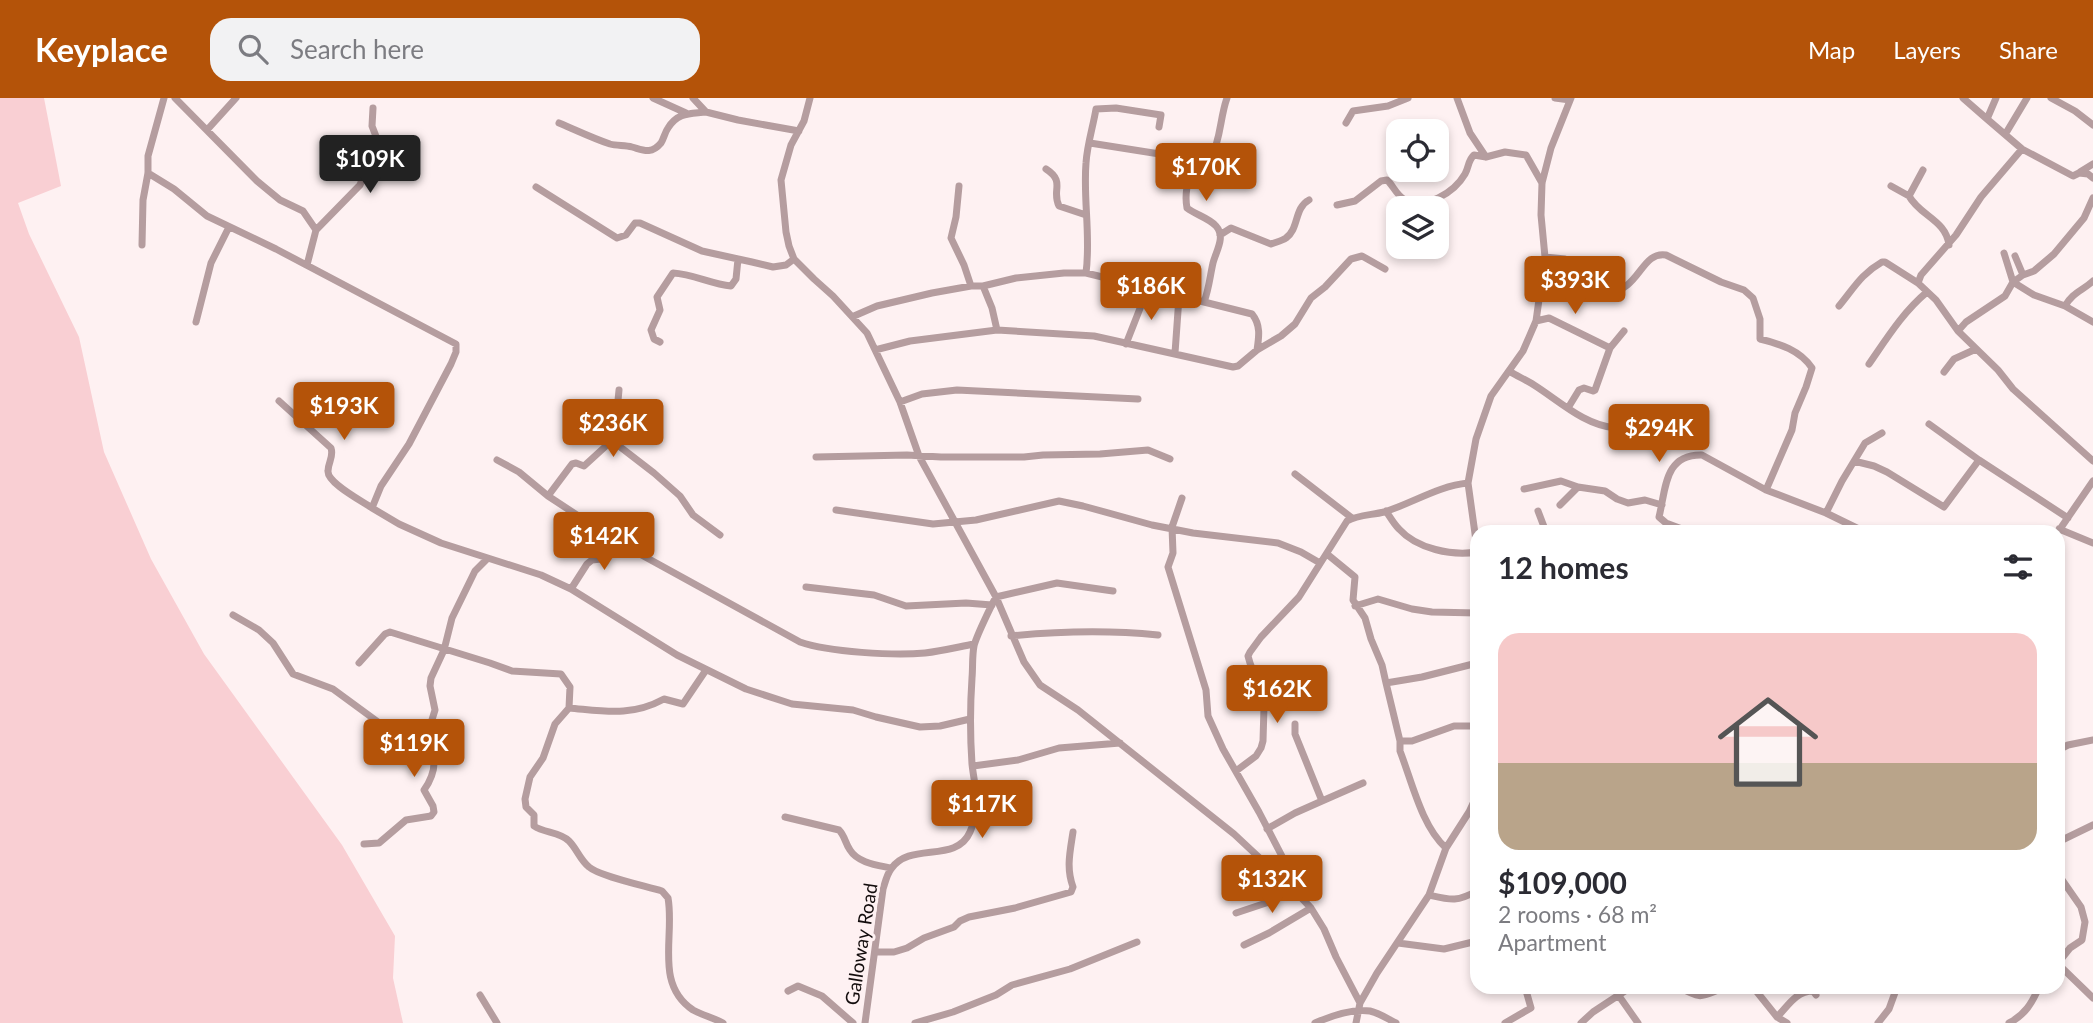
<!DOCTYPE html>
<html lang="en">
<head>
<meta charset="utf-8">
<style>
	:root { --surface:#fff; --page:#f2f2f3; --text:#2b2b33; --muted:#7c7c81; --accent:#b45309 }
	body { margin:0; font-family:Lato,sans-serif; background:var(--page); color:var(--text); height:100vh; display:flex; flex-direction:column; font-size:26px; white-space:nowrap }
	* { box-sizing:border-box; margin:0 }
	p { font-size:23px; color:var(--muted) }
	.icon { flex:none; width:38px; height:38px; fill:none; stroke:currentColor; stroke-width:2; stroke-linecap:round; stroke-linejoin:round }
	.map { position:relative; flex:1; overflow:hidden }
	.sheet { position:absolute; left:1470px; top:427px; width:595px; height:469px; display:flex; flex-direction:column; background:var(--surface); border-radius:21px; box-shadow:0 4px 10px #0003 }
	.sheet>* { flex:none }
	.fabs { position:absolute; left:1386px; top:21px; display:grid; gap:14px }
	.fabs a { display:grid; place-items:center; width:63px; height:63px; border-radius:14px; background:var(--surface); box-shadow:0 4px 10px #0003; font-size:35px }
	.price { position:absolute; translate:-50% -60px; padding:0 16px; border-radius:7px; background:var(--accent); color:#fff; font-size:23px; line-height:46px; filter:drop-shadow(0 2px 4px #0008) }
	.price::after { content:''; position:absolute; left:50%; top:42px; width:21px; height:16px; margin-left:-10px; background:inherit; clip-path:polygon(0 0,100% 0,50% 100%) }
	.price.current { background:#222; color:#fff }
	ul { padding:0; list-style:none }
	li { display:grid; align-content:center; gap:14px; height:371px; padding:0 28px }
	li span { display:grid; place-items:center; height:217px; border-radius:21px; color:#555 }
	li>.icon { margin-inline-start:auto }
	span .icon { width:126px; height:126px; fill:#fffc; stroke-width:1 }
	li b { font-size:30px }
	h2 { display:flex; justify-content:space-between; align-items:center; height:84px; padding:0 28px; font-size:30px }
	header { display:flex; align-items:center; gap:42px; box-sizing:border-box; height:98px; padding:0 35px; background:var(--accent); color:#fff }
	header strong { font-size:33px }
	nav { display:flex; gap:38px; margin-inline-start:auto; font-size:24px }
	.search { width:490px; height:63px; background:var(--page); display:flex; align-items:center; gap:18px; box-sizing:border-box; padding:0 24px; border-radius:21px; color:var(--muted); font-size:26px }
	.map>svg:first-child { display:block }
</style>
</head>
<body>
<header>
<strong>Keyplace</strong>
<div class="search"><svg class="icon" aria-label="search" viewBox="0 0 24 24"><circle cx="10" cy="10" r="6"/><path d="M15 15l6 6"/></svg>Search here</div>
<nav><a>Map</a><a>Layers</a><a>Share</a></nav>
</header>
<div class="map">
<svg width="2093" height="925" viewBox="0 0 2093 925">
	<rect width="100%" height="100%" fill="#fef1f2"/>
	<path fill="#f9cfd3" d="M 0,0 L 44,0 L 61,88 L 18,105 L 29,136 L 79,239 L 104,354 L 151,461 L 204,556 L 342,747 L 395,838 L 393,880 L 403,925 L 0,925 Z"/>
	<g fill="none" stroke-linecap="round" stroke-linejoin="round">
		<path stroke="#b59d9f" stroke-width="7" d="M 175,0 L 257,83 L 280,102 L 303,113 L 316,132
			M 653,0 L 686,15
			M 693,0 L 706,14 L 738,22 L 799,33
			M 810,0 L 804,23 L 791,47 L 781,82 L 786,134 L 789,148 L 794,161 L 814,181 L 833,198 L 867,235 L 900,304 L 919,358 L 996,499 L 1024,564 L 1040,587 L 1078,612 L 1234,736 L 1294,792 L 1311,810 L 1324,831 L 1336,859 L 1360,905
			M 1457,0 L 1470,35 L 1486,59
			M 1555,0 L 1570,2
			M 1963,0 L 1987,21
			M 1996,0 L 1987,21 L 2022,51 L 2073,78 L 2079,75 L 2088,76 L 2093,80
			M 2051,0 L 2075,13 L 2093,27
			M 559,25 C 576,32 592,40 610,46 C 617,48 625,47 632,49 C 643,52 651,57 661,45 C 664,40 665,34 668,30 C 678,14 690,16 706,14
			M 1346,25 L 1353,13 L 1388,8 L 1408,0
			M 207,32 L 236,0
			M 2006,35 L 2027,0
			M 1090,45 L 1166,57
			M 1046,71 C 1066,84 1051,92 1059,108 L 1086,117
			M 1923,72 L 1909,98 C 1920,118 1946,122 1949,147
			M 2080,74 L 2093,66
			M 148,75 L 174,91 L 207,118 L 276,151 L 456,246 L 456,254 L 451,266 L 409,346 L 381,388 L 372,410 L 399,426 L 441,445 L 541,477 L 571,491 L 677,557 L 746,591 L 792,606 L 853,612 L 876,619 L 920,629 L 940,628 L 970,621
			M 959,88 L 956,119 L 951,140 L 964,167 L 971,188
			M 1891,88 L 1909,98
			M 536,89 L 617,140 L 626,137 L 635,125 L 640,125 L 702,153 L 752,164 L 773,169 L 786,167 L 794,161
			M 1337,107 L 1355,103 L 1381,83 L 1387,82 C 1393,87 1396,97 1405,102 C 1425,112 1454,95 1465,76 C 1469,69 1468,62 1474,57 L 1486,59 L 1505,54 L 1526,57 L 1542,85
			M 1393,126 L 1398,122
			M 1220,137 L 1231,130 L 1271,146 C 1276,144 1282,143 1286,140 C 1299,131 1294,110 1309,102
			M 142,147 L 143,102 L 148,75 L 148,58 L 164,0
			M 2004,155 L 2013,184 L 2034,197 L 2065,208 L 2093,224
			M 2015,158 L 2023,177
			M 1545,159 L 1565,161 L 1579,169 L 1609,194 C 1640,192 1641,153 1666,157 L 1721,184 L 1744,192 L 1753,200 L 1760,221 L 1760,241 C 1780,246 1800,252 1812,270 L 1806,289 L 1795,315 L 1792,332 L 1766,392
			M 307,167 L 316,132 L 360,87 L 377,41 L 372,28 L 373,10
			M 1086,175 C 1091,138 1083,102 1086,65 C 1087,47 1093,29 1096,11 L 1116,10 L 1161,17 L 1159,29
			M 1918,185 L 1921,177 L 1956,137 L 1981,99 L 2022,51
			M 983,188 L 992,210 L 997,232
			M 1204,204 L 1252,216 C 1261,227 1259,239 1257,252
			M 1839,208 C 1854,190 1861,176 1882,164 L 1885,164 L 1918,185 L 1936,202 L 1958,233 L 1998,272 L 2013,291 L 2093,363
			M 2065,208 C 2073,194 2082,193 2093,183
			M 854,218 L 877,208 L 932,195 L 971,188 L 983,188 L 1016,180 L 1064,175 L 1086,175 L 1204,204 C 1209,191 1210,178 1213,165 C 1216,153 1226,139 1216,128 C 1209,120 1196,117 1187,110 C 1185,100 1186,81 1194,73 C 1200,67 1207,67 1211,60 C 1221,41 1220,19 1227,0
			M 1536,223 L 1549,220 L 1610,250
			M 196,224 L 211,165 L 229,129
			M 1958,233 L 1966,224 L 2005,198 L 2013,184 L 2023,177 L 2034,173 L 2054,156 L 2084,120 L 2093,100
			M 660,244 L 654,241 L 651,232 L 660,212 L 657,199 L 673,175 C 693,176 711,186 731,188 L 736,181 L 738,161
			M 1126,246 L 1148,190
			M 875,252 L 910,243 L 997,232 L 1094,238 L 1233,269 L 1238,268 L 1257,252 L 1281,238 L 1295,226 L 1311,200 L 1325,189 L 1351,161 L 1362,158 L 1385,171
			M 1175,255 L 1179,199
			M 1869,266 C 1887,240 1903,214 1927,194
			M 1509,273 C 1517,278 1526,282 1534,287 C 1558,302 1585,328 1616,330 L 1628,311
			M 1944,274 L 1954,261 L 1976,251
			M 279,303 L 331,350 C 334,359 328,364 328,373 C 327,385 362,403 372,410
			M 900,304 L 922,296 L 957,292 L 1138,301
			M 1568,310 L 1579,292 L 1584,290 L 1593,293 L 1595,292 L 1610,250 L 1624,233
			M 1929,326 L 1979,362 L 2068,420
			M 606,338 L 654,375 L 680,398 L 693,417 L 720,437
			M 816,359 L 907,357 L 941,359 L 1024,359 L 1043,357 L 1100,356 L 1148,352 L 1170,361
			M 497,362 L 519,374 L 548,398 L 618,444 L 800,544 C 829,554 894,558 925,555 C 942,553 958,549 974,546
			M 1854,363 L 1874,368 L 1887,374 L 1944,409 L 1979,362
			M 1295,376 L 1352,420
			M 1524,391 L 1561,383 L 1578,389
			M 548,398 L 572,366 L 576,365 L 584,368 L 607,347 L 605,328 L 617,313 L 619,292
			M 1182,400 L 1172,429 L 1173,455 L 1168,469 L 1206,592 L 1208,618 L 1223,651 L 1259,714 L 1285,764 L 1294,792 L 1266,805 L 1236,815
			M 1560,407 L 1578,389 L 1605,393 L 1617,401 L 1628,405 L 1645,402 L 1662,407
			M 836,412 L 933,426 L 976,422 L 1059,403 L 1083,408 L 1152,427 L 1193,435 L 1278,445 L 1301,454 L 1320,465
			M 1386,413 C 1390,419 1394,426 1399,431 C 1417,451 1452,458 1477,454
			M 1538,413 L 1546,434
			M 1826,415 L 1842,383 L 1865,345 L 1882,335
			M 2059,431 L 2093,445
			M 1690,434 L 1666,425 L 1659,419 C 1666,391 1664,356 1702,357 L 1766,392 L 1826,415 L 1865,434
			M 2058,434 L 2093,383
			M 1477,450 L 1468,385 L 1476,341 L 1491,298 L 1523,253 L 1536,223 L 1545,159 L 1541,117 L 1542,85 L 1551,50 L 1571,0
			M 1327,456 L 1355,479 L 1353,502 L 1365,520 L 1371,541 L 1382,567 L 1386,585 L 1422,579 L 1477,565
			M 806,489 L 874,497 L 906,508 L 966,505 L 992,507
			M 571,491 L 587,466 L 592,462 L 601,461 L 618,444
			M 1355,508 L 1378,501 L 1412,511 L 1432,514 L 1477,515
			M 233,517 L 259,532 L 273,545 L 293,576 L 333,591 L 393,635 L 410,640 L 424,636 L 431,625 L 435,612 L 430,588 L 431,580 L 444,552 L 452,520 L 475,473 L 487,461
			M 1011,538 C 1061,533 1109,532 1158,537
			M 359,565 L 385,536 L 390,534 L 490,565 L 512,573 L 561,576 L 570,589 L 569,610
			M 706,572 L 683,606 L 664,601 C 631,619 604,613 569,610 L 555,626 L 543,660 L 530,679 L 525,701 L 526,709 L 534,717 L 534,728 C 544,735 560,734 569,743 C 577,751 580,762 589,769 C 599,778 646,788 662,793 L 668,800 C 675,838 654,886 693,912 C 702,917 714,920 723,925
			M 1386,585 L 1400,643 L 1400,653 C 1412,684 1422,729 1446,750
			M 1400,643 L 1412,643 L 1454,628 L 1477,628
			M 2058,652 L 2068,647 L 2093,642
			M 973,668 L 1018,662 L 1059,650 L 1120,645
			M 1236,673 L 1256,658 L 1261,650 L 1263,643 L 1264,609 L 1262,597 L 1250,565 L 1248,558 L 1250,554 L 1261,539 L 1299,499 L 1347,423 C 1357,417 1372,417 1384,414 C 1413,405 1438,388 1468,385
			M 1322,703 L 1363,685
			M 785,719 L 839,732 C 845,738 845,745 850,752 C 858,765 877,767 891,770
			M 1267,731 L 1295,715 L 1322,703 L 1295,636 L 1295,626
			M 2058,744 L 2093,727
			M 364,746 L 379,745 L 406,722 L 431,718 L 434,714 L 433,708 L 424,692 C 437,674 438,654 424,636
			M 2058,776 L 2081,809 L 2085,824 L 2082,842 L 2070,850 L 2058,865
			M 1429,797 C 1451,802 1457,804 1477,793
			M 1398,845 L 1444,851 L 1477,843
			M 1244,847 L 1269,835 L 1311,810
			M 875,854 L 894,854 L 907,850 L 924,840 L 954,829 L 960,823 L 969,819 L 1015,810 L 1071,794 L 1073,789 C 1066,770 1070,754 1073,734
			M 2058,866 L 2093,900
			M 1679,889 C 1704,903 1701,898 1726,889
			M 1753,889 L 1777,919 L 1787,925
			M 788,893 L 798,888 L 822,898 L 853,925
			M 480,897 L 497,925
			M 1619,898 L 1638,925
			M 1777,919 C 1788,908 1796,893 1813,893 L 1816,897
			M 865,925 L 883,791 C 885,785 887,776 891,771 C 910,743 956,766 970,734 C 982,707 975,693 972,666 C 970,637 970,609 972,580 C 973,569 972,558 974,548 C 976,539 991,508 996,499 L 1057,485 L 1113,493
			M 915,925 L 953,914 L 996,897 L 1012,887 L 1070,871 L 1137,844
			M 1315,925 C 1331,918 1352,910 1370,913 C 1379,915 1388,921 1396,925
			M 1356,925 L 1360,905 L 1377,875 L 1429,797 L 1446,750 L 1469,714 L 1477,697
			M 1505,925 L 1531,910 L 1525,889
			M 1581,925 L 1593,914 L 1631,889
			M 1878,925 L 1889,911 L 1897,889
			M 2009,925 C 2025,917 2032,905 2039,889"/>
	</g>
	<g text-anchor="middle" stroke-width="6" stroke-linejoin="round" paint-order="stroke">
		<g font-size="19" fill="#130d0d" stroke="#fef1f2">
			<text transform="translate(861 846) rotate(-81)" y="7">Galloway Road</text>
		</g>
	</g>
</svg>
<div class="fabs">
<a><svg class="icon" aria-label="locate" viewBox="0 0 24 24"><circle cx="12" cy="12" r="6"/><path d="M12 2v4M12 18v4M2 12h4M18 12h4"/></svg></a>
<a><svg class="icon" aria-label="layers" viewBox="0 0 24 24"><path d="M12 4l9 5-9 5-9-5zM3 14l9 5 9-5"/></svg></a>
</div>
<b class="price current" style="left:370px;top:97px">$109K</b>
<b class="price" style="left:1206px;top:105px">$170K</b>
<b class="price" style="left:1575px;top:218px">$393K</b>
<b class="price" style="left:1151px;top:224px">$186K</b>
<b class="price" style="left:344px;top:344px">$193K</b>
<b class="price" style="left:613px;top:361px">$236K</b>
<b class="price" style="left:1659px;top:366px">$294K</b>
<b class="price" style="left:604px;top:474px">$142K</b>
<b class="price" style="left:1277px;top:627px">$162K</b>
<b class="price" style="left:414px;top:681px">$119K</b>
<b class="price" style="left:982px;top:742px">$117K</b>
<b class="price" style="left:1272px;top:817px">$132K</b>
<section class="sheet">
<h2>12 homes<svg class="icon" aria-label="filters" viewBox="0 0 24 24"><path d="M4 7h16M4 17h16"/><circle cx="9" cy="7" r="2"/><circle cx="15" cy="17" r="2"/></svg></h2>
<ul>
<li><span style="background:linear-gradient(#f6c9c9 60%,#b9a48a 0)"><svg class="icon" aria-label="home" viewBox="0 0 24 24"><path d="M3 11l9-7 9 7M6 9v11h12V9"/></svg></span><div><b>$109,000</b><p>2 rooms · 68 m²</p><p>Apartment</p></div></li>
</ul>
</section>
</div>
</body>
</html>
